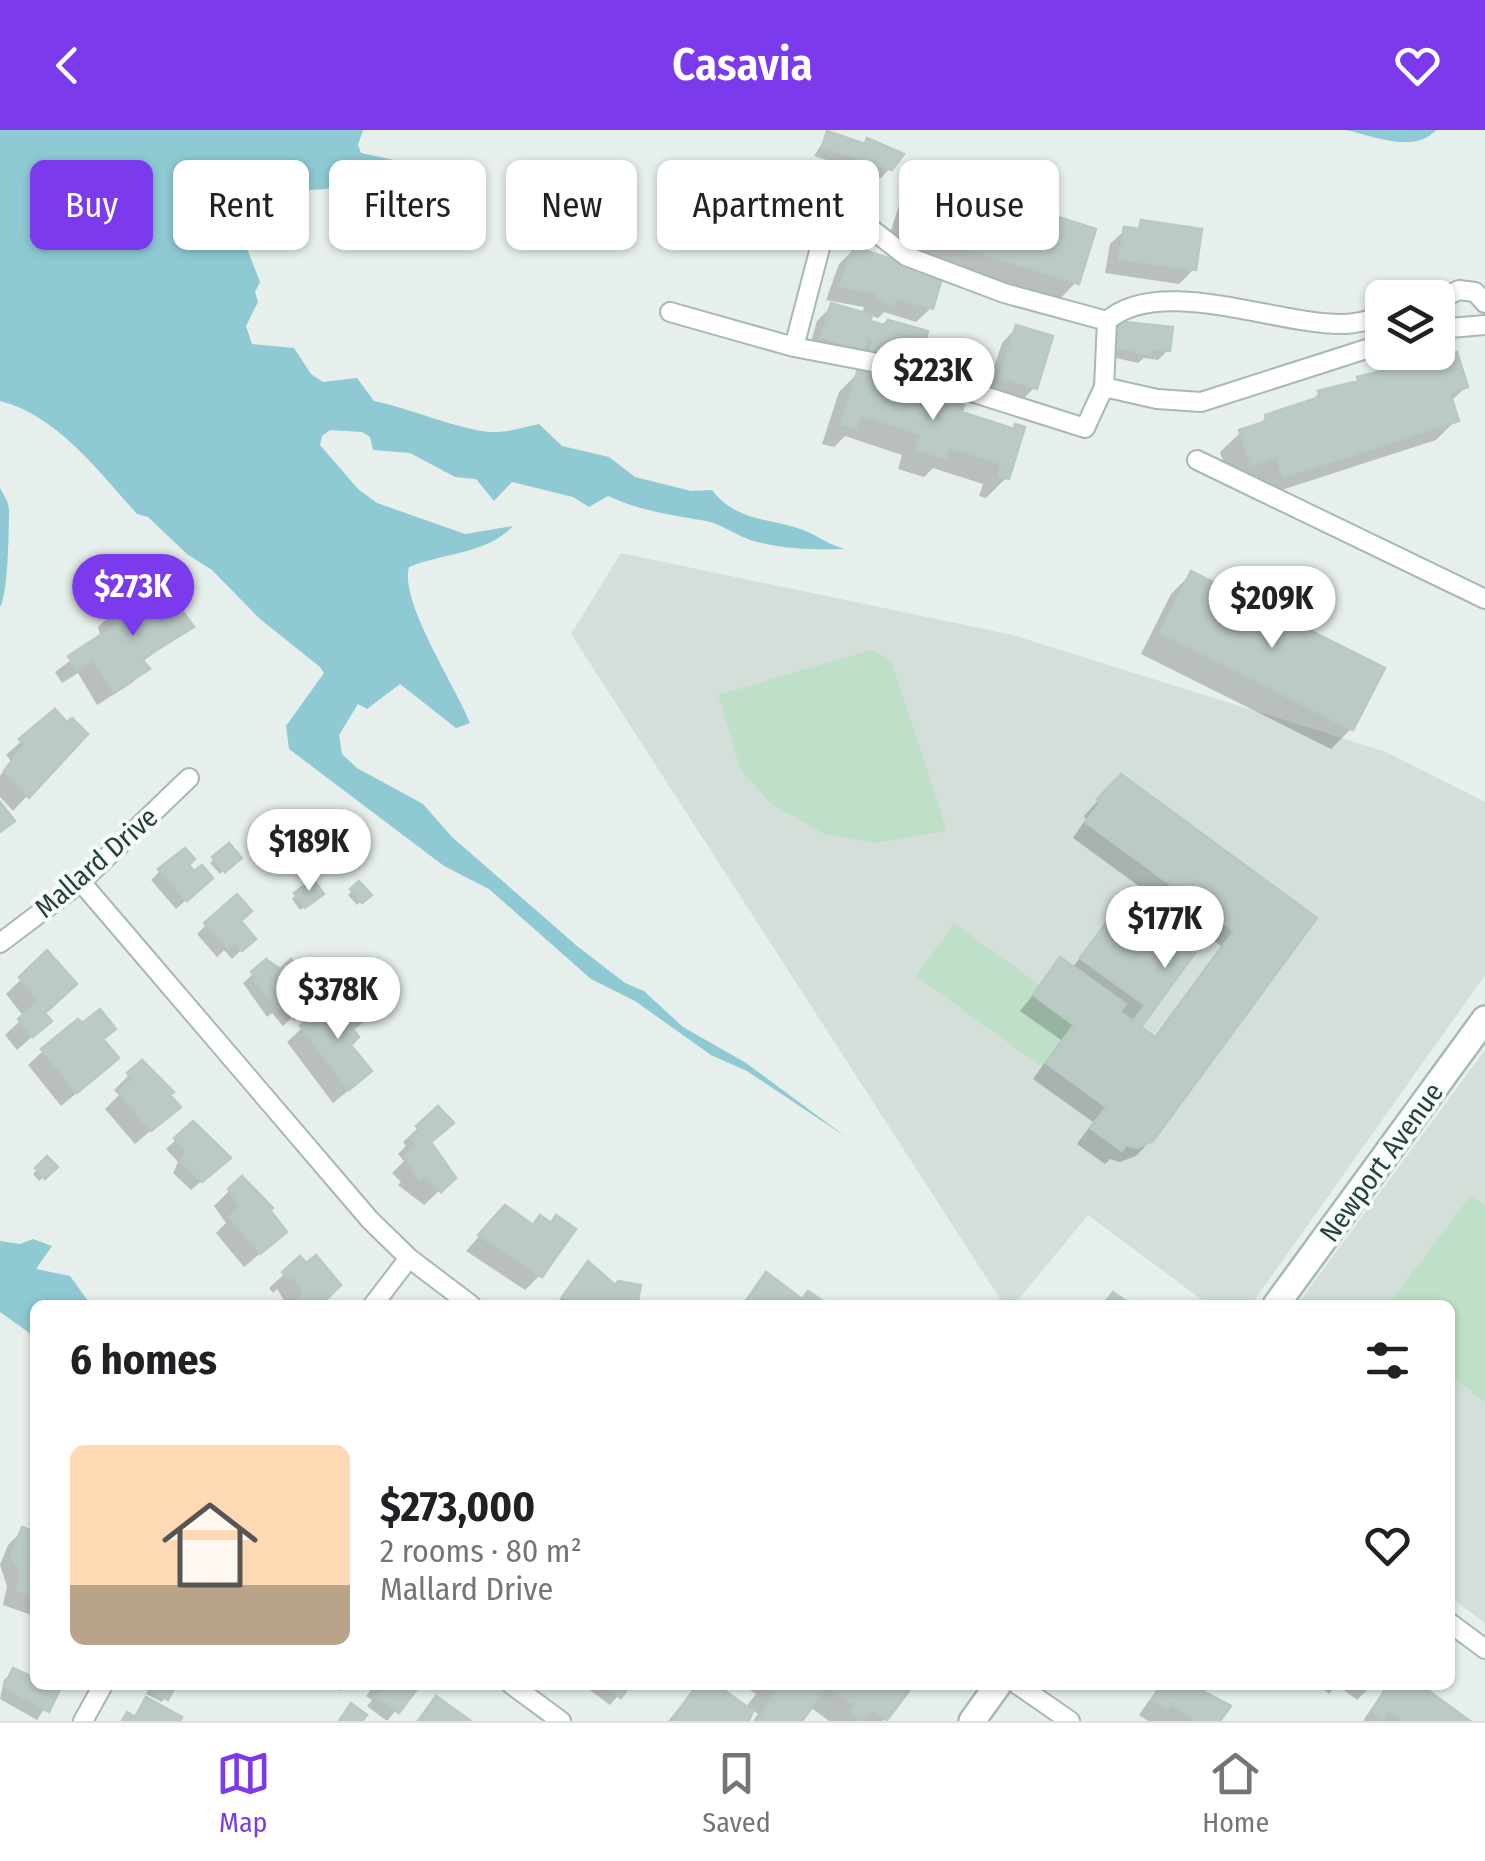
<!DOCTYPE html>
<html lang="en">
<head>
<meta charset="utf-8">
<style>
	:root { --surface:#fff; --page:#f2f2f2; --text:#202124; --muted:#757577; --line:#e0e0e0; --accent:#7c3aed }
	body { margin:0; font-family:"Fira Sans Condensed",sans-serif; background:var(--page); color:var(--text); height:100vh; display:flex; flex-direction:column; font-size:38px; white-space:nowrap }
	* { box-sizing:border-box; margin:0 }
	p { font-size:32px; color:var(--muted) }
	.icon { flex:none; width:55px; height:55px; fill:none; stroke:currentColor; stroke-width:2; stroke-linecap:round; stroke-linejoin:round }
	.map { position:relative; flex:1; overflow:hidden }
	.sheet { position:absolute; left:30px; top:1170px; width:1425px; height:390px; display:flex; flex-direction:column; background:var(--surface); border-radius:15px; box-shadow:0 2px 8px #0004 }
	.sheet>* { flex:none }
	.banner { position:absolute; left:30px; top:30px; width:1425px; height:90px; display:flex; gap:20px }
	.tools { position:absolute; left:1365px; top:150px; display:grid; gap:20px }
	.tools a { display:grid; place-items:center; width:90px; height:90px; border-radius:15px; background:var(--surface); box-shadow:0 2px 8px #0004; font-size:50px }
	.price { position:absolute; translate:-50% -85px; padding:0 22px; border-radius:35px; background:#fff; color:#222; font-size:32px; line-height:65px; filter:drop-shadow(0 2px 5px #0008) }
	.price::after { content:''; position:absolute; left:50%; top:60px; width:30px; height:22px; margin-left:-15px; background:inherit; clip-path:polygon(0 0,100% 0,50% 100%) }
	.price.active { background:var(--accent); color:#fff }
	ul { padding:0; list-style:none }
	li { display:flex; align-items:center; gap:30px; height:250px; padding:0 40px }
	li span { display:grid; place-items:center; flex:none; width:280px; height:200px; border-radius:15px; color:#555 }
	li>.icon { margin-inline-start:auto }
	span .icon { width:120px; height:120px; fill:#fffc; stroke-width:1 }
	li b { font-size:42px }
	h2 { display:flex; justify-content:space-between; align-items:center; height:120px; padding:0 40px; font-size:42px }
	.tag { padding:0 35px; border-radius:15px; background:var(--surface); box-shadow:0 2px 8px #0004; font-size:35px; line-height:90px }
	.tag.active { background:var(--accent); color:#fff }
	header { display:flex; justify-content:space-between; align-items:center; height:130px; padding:0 40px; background:var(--accent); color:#fff; font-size:45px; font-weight:600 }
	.menu { display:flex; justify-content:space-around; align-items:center; height:140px; border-top:2px solid var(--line); background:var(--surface); font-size:28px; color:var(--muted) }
	.menu a { display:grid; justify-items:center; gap:5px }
	.menu .active { color:var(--accent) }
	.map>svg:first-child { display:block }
</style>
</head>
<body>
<header><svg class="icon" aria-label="back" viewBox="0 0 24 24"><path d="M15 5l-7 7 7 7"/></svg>Casavia<svg class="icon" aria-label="heart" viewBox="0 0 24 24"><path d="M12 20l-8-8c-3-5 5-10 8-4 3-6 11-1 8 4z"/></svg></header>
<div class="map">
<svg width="1485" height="1591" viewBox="0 0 1485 1591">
	<rect width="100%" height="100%" fill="#e6efeb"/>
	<path fill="#d4dfda" d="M 621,423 L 1013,505 L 1386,622 L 1485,672 L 1485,845 L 1251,1175 L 1209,1175 L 1088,1085 L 1014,1175 L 1004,1175 L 571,504 Z
		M 1485,920 L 1485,1493 L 1450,1467 L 1450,1175 L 1297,1175 Z"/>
	<path fill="#bfe0c8" d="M 871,520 L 891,530 L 947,701 L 875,713 L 825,704 L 774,676 L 741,641 L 718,565 Z
		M 954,793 L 1040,855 L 1033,865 L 1074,895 L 1043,938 L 916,846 Z
		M 1471,1065 L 1485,1075 L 1485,1272 L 1450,1245 L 1450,1175 L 1388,1175 Z"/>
	<path fill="#8ec9d4" d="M 0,0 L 363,0 L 358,15 L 361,23 L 432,38 L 378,42 L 327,59 L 276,62 L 269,71 L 275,93 L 271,106 L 249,109 L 246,116 L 260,152 L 255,162 L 258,172 L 246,196 L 252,214 L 294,218 L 311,244 L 323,252 L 357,248 L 374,271 C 409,278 459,300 491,302 C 507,303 524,297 539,294 L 562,316 L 609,327 L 635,347 L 691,361 L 712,360 C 738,394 773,387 808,402 C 821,408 830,415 845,419 C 814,420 780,419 750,410 C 736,405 721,394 706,391 C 673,385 639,381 608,366 L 589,377 L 573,367 L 512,352 L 494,371 L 476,349 L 455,347 L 410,323 L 373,320 L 370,307 L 362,302 L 330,300 L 322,306 L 320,315 L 358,359 L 377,373 L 465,404 L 513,396 C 485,425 445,422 409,437 C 399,471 456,557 470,593 L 456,598 L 400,554 L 367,579 L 358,574 L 339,605 L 342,624 L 357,638 L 423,674 L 452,707 L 577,816 L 625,853 L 644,861 L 683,897 L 746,933 L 846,1007 L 747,941 L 711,925 L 635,871 L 591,849 L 489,759 L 444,736 L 289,619 L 286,596 L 324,543 L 320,537 L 260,489 L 212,440 L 187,424 L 148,387 L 137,384 C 99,342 57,285 0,271 Z
		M 1346,0 L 1436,0 C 1415,24 1373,6 1346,0 Z
		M 0,358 C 4,366 9,372 9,380 C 9,399 8,465 0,477 Z
		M 33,1109 L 52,1116 L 36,1139 L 70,1146 L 91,1175 L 35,1175 L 35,1207 L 0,1182 L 0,1111 L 20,1114 Z"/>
	<path fill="#0003" d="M 828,4 L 863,16 L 868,11 L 890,38 L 881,48 L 814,26 Z
		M 922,46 L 1076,152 L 1056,173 L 885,119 L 902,66 Z
		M 1142,93 L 1194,139 L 1179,154 L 1105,143 L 1110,114 L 1125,100 L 1134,101 Z
		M 854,119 L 931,178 L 916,192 L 884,182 L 878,188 L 869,185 L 867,193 L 916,235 L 901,250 L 877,243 L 873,255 L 931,274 L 936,269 L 958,284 L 1012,301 L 1016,297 L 1006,348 L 986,368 L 979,366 L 983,354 L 933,338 L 924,347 L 898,339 L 902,325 L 845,306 L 834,317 L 822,314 L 839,262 L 862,239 L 857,237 L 862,218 L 847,233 L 808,222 L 817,191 L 832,176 L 862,185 L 864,177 L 826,170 L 839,134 Z
		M 1016,198 L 1035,257 L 1020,272 L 986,262 L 1002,213 Z
		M 1106,203 L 1168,220 L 1158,230 L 1144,228 L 1138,233 L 1103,225 Z
		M 1466,257 L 1450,272 L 1456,290 L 1436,310 L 1263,366 L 1257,346 L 1231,354 L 1220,322 L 1241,302 L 1257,297 L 1266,287 L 1310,273 L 1319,263 Z
		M 1191,444 L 1351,599 L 1331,619 L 1141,524 L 1171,464 Z
		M 113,482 L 190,497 L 142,532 L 146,539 L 132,553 L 97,575 L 78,543 L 62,553 L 55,542 L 101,508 L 98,497 Z
		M 54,582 L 67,596 L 27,666 L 13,681 L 0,667 L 0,646 L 11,631 L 6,625 Z
		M 1106,662 L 1314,789 L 1151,1010 L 1136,1026 L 1120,1032 L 1110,1029 L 1105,1034 L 1077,1014 L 1093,992 L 1033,949 L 1061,910 L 1020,881 L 1061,830 L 1072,838 L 1123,773 L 1192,824 L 1138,897 L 1153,909 L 1221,816 L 1073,708 L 1086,689 L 1084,686 Z
		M 229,716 L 239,728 L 220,744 L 210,733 Z
		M 186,736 L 201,757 L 176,779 L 151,750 L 160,741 Z
		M 359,754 L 368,765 L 357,775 L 348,765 Z
		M 296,765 L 317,767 L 300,780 L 292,769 Z
		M 206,795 L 253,809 L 232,829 L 224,820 L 217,827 L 197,804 Z
		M 47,824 L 34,905 L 17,920 L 5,905 L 24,887 L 6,864 Z
		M 266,832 L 305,875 L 283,896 L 272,883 L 267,887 L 243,853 Z
		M 302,898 L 350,900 L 354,956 L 333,973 L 287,912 Z
		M 101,910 L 101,943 L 61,976 L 28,935 L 43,921 Z
		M 129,945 L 178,977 L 135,1014 L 105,979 L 119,965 L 114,960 Z
		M 438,979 L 429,1013 L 453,1048 L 424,1075 L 398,1055 L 401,1052 L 392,1043 L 404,1031 L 398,1024 L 406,1016 L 403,1012 Z
		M 193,994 L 218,1037 L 191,1060 L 173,1043 L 178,1032 L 166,1019 Z
		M 47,1030 L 54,1037 L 39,1051 L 33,1044 Z
		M 229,1061 L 269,1116 L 244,1137 L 216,1103 L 226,1093 L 214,1076 Z
		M 491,1093 L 550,1095 L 540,1145 L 525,1160 L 466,1121 Z
		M 300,1130 L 317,1175 L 287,1175 L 277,1159 L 273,1163 L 269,1158 Z
		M 588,1134 L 632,1175 L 555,1175 Z
		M 766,1146 L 801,1171 L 809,1164 L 820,1172 L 741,1175 Z
		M 23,1400 L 35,1405 L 34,1486 L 3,1475 L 7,1456 L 0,1435 L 8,1415 Z
		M 14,1541 L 35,1551 L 35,1555 L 59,1555 L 37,1590 L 0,1569 L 4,1550 Z
		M 151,1555 L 173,1555 L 162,1572 L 146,1564 Z
		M 330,1555 L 348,1555 L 341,1561 Z
		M 375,1555 L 417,1555 L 387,1591 L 367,1576 L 372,1570 L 366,1566 Z
		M 583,1555 L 627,1555 L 610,1575 Z
		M 699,1555 L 713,1555 L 745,1578 L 756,1564 L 743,1555 L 897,1555 L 905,1561 L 883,1591 L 829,1591 L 810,1577 L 800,1591 L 753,1591 L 758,1584 L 751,1579 L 744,1591 L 668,1591 Z
		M 1160,1555 L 1202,1555 L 1198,1561 L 1217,1591 L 1148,1591 L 1139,1585 Z
		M 1318,1555 L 1372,1555 L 1357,1570 L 1337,1555 L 1329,1564 Z
		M 1387,1555 L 1417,1555 L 1466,1591 L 1363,1591 Z"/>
	<path fill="#bbcac4" stroke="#b8c9c2" stroke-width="2.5" d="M 827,1 L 865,14 L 867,8 L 904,24 L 892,40 L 822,17 Z
		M 921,43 L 1096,99 L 1079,154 L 904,99 Z
		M 1141,90 L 1202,99 L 1196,140 L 1119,129 L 1124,97 L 1139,99 Z
		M 854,117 L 943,145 L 933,179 L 897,168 L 895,175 L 875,168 L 877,163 L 839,156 Z
		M 831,173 L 872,185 L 870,191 L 884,195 L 888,190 L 928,201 L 918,236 L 870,222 L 873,210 L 867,208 L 864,220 L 821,208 Z
		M 1114,191 L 1173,197 L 1170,221 L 1151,219 L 1150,225 L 1112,216 Z
		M 1016,195 L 1053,206 L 1037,259 L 1000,247 Z
		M 1457,222 L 1468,257 L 1450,263 L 1459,291 L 1283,347 L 1277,327 L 1251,336 L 1239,300 L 1267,291 L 1265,285 L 1320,267 L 1318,261 L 1358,251 L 1357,247 Z
		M 858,239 L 879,245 L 876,254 L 933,272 L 935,266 L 964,275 L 962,282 L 1014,299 L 1015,294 L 1025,297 L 1009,349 L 998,346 L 1002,334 L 950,318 L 946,328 L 916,319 L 921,305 L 860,285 L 856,299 L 841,294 Z
		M 1191,441 L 1385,538 L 1353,600 L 1160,503 Z
		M 167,460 L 194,497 L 142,529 L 150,539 L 113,562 L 93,530 L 77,540 L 68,526 L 116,495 L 111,480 L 132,466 L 143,475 Z
		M 55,579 L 67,592 L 72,588 L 88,604 L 29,668 L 4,641 L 24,615 L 19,609 Z
		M 1121,644 L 1317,788 L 1153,1011 L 1137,1018 L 1126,1015 L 1122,1021 L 1090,998 L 1106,977 L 1046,933 L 1074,895 L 1033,865 L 1060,827 L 1126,874 L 1120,882 L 1133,891 L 1145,875 L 1080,828 L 1123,770 L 1195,823 L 1141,897 L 1156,908 L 1234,801 L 1085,692 L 1100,673 L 1097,669 Z
		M 0,672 L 15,691 L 0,702 Z
		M 229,713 L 242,728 L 225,742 L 212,727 Z
		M 185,718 L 195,729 L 189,735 L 194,741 L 202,735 L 213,748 L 187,771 L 158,739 Z
		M 313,749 L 324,764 L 305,778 L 294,763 Z
		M 359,751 L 372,765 L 362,773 L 350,759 Z
		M 237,764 L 252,781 L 241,791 L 256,809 L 242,821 L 235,813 L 228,819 L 204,793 Z
		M 47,820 L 77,854 L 45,883 L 52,891 L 33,907 L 18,889 L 38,871 L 19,847 Z
		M 266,829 L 280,839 L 291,829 L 305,846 L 293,856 L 309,875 L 294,889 L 282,875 L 278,879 L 255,852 L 258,849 L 251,842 Z
		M 344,870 L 362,892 L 353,899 L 359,907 L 351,915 L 372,941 L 349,960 L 300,896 L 322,878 L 327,884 Z
		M 100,879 L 116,899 L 103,909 L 119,928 L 77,963 L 41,919 L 78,889 L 82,893 Z
		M 142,930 L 174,962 L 170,965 L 181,977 L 151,1001 L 118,962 L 132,950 L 127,943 Z
		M 438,976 L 454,993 L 431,1012 L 456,1048 L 441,1062 L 423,1046 L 419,1050 L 405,1026 L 417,1015 L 411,1008 L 420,1000 L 416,996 Z
		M 193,991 L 231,1028 L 202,1052 L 181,1032 L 186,1022 L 174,1008 Z
		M 47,1026 L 58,1037 L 45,1049 L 35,1038 Z
		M 242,1046 L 273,1078 L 270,1080 L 287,1102 L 260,1124 L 229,1087 L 240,1077 L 228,1059 Z
		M 505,1075 L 533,1095 L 540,1085 L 551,1093 L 556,1085 L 576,1099 L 542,1147 L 478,1105 Z
		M 316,1125 L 341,1155 L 321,1175 L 291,1175 L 304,1164 L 293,1146 L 289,1150 L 282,1142 L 300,1126 L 306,1133 Z
		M 588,1131 L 615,1155 L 618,1151 L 641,1155 L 637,1175 L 574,1175 L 562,1167 Z
		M 766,1142 L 802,1169 L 808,1161 L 824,1172 L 743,1175 Z
		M 1113,1162 L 1131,1175 L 1103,1175 Z
		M 22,1397 L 35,1402 L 35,1467 L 17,1460 L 20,1440 L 11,1426 Z
		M 13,1538 L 35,1548 L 35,1555 L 62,1555 L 49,1582 L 4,1557 Z
		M 151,1555 L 176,1555 L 168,1570 L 148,1559 Z
		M 420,1555 L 399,1583 L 375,1566 L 380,1560 L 374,1555 Z
		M 603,1555 L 630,1555 L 621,1568 Z
		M 697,1555 L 717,1555 L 753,1581 L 749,1591 L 678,1591 L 673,1588 Z
		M 765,1555 L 815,1555 L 824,1561 L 802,1591 L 757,1591 L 776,1563 Z
		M 826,1555 L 901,1555 L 909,1561 L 887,1590 L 873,1580 L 862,1591 L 850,1582 L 855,1576 Z
		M 1162,1555 L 1205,1555 L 1201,1560 L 1231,1576 L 1220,1591 L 1195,1591 L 1172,1574 L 1167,1580 L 1152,1569 Z
		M 1388,1555 L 1421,1555 L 1470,1591 L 1403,1591 L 1389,1580 L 1382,1590 L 1372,1582 Z
		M 436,1566 L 471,1591 L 418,1591 Z
		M 146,1567 L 182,1587 L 180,1591 L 122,1591 L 127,1582 L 135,1587 Z
		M 351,1573 L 367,1585 L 362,1591 L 339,1591 Z"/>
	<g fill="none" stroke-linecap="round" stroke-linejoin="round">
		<defs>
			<path id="street" d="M 751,44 L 842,76 L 906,126 L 1004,163 L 1107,191 L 1104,257
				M 1438,170 L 1459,160 L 1475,162 L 1485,173
				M 670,182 L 794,217 L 883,234 L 1085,298 L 1104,257 L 1157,269 L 1201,272 L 1382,214
				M 1107,191 C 1160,144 1280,196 1344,194 C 1357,194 1370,189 1382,187
				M 1438,199 L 1485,195
				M 794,217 L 832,72
				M 1197,330 L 1485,469
				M 81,752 L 370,1090 L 409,1128 L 471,1175
				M 0,813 L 81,752 L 189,648
				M 373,1175 L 409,1128
				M 1450,1493 L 1485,1519
				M 512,1555 L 561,1591
				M 1018,1555 L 1070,1591
				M 83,1591 L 103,1555"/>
			<path id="secondary" d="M 1276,1175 L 1485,889
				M 972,1591 L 998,1555"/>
		</defs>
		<use href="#street" stroke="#a8b8b2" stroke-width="22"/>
		<use href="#secondary" stroke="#a4bbb3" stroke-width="30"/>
		<use href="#street" stroke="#fff" stroke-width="18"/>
		<use href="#secondary" stroke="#fff" stroke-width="25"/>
	</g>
	<g text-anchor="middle" stroke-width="8" stroke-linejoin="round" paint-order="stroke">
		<g font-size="28" fill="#24423a" stroke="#f7fbf9">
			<text transform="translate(96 732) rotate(-41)" y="10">Mallard Drive</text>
			<text transform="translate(1381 1032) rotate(-54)" y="10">Newport Avenue</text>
		</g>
	</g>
</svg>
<div class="tools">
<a><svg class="icon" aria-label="layers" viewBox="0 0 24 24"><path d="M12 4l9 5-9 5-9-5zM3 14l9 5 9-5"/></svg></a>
</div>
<b class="price" style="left:933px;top:293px">$223K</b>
<b class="price active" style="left:133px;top:509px">$273K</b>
<b class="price" style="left:1272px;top:521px">$209K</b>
<b class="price" style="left:309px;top:764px">$189K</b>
<b class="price" style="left:1165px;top:841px">$177K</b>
<b class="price" style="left:338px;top:912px">$378K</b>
<div class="banner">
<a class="tag active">Buy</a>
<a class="tag">Rent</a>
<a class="tag">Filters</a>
<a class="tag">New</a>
<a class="tag">Apartment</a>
<a class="tag">House</a>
</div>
<section class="sheet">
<h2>6 homes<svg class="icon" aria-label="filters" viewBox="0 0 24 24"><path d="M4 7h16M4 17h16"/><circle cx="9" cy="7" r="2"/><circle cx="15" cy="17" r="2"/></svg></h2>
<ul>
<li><span style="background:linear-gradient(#ffd9b3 70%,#b9a48a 0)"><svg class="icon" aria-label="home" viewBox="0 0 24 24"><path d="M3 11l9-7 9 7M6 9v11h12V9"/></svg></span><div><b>$273,000</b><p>2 rooms · 80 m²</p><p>Mallard Drive</p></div><svg class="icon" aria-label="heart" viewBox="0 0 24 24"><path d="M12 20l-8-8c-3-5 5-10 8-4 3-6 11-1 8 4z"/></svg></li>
</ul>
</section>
</div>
<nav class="menu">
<a class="active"><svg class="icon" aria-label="map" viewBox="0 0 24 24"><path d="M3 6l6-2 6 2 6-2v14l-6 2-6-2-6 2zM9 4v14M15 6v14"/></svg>Map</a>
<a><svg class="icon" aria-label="saved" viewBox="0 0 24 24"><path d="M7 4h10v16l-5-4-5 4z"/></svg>Saved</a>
<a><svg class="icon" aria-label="home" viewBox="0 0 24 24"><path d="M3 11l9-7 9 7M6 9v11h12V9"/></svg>Home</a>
</nav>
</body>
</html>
